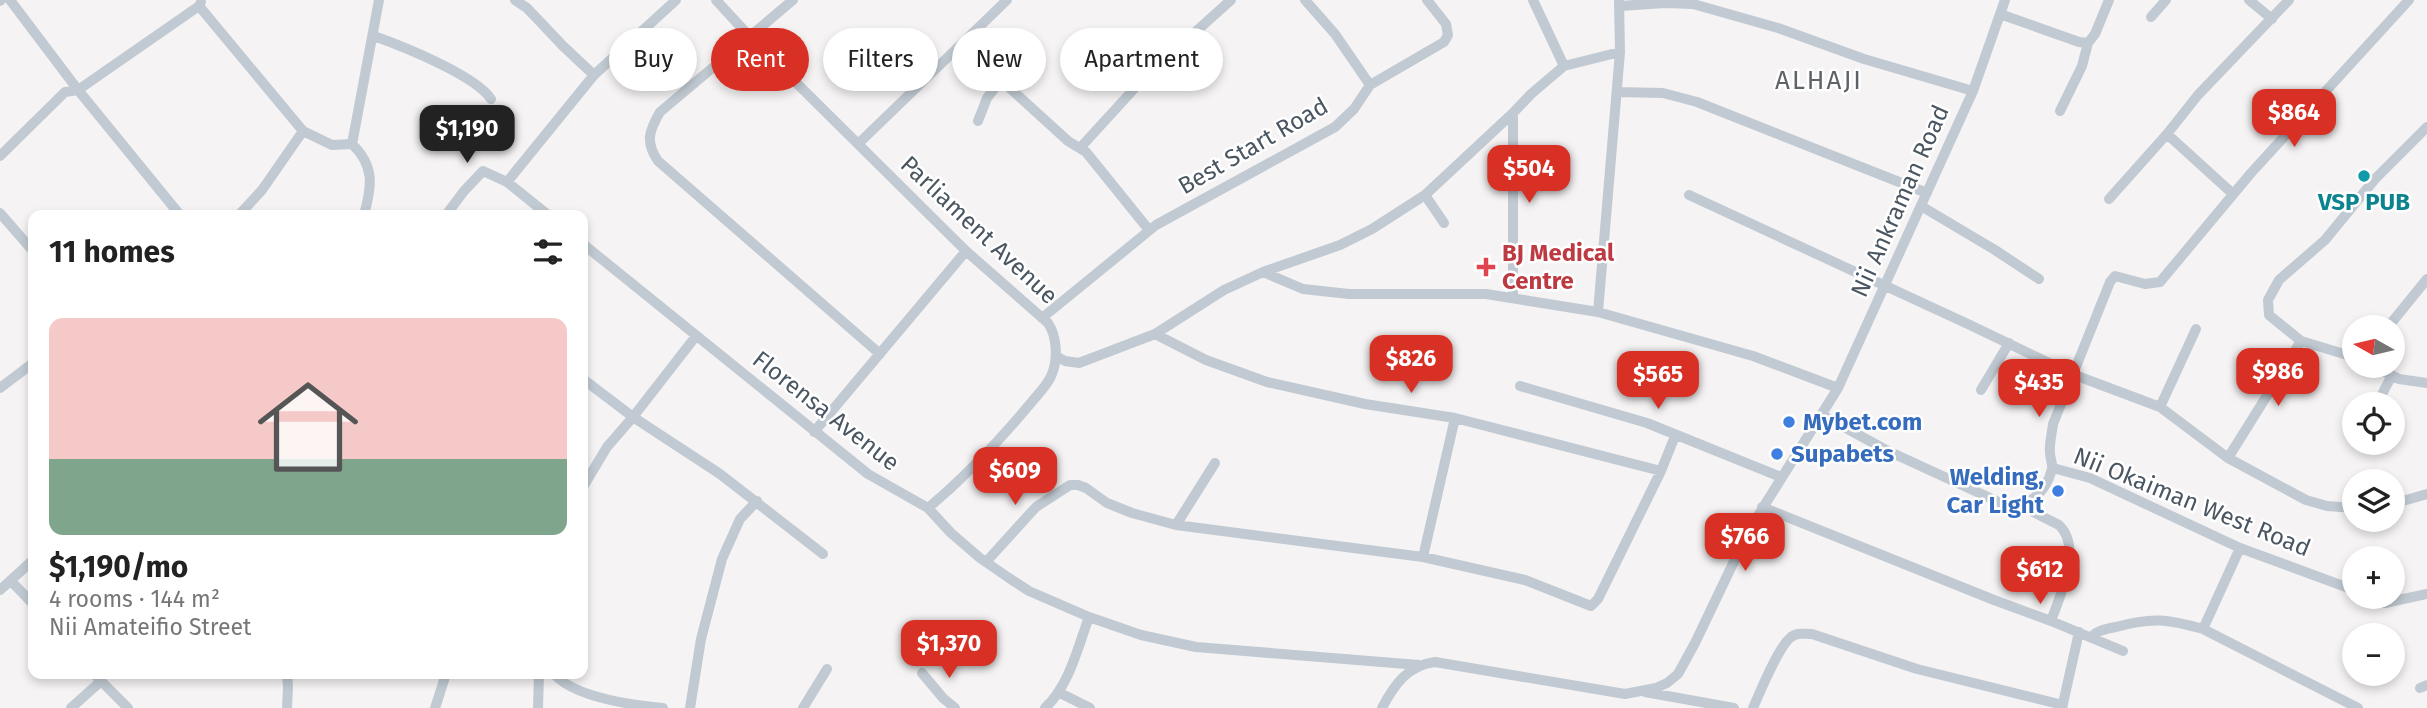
<!DOCTYPE html>
<html lang="en">
<head>
<meta charset="utf-8">
<style>
	:root { --surface:#fff; --page:#f2f2f2; --text:#222; --muted:#767676; --line:#e0e0e0; --accent:#d93025 }
	body { margin:0; font-family:"Fira Sans",sans-serif; background:var(--page); color:var(--text); height:100vh; display:flex; flex-direction:column; font-size:26px; white-space:nowrap }
	* { box-sizing:border-box; margin:0 }
	p { font-size:23px; color:var(--muted) }
	.icon { flex:none; width:38px; height:38px; fill:none; stroke:currentColor; stroke-width:2; stroke-linecap:round; stroke-linejoin:round }
	.map { position:relative; flex:1; overflow:hidden }
	.panel { position:absolute; left:28px; top:210px; width:560px; height:469px; display:flex; flex-direction:column; background:var(--surface); border-radius:14px; box-shadow:0 4px 10px #0003 }
	.panel>* { flex:none }
	.top-card { position:absolute; left:609px; top:28px; width:665px; height:63px; display:flex; gap:14px }
	.needle { width:46px; rotate:278deg }
	.controls { position:absolute; left:2342px; top:315px; display:grid; gap:14px }
	.controls a { display:grid; place-items:center; width:63px; height:63px; border-radius:50%; background:var(--surface); box-shadow:0 4px 10px #0003; font-size:35px }
	.price { position:absolute; translate:-50% -60px; padding:0 16px; border-radius:14px; background:var(--accent); color:#fff; font-size:23px; line-height:46px; filter:drop-shadow(0 2px 4px #0008) }
	.price::after { content:''; position:absolute; left:50%; top:42px; width:21px; height:16px; margin-left:-10px; background:inherit; clip-path:polygon(0 0,100% 0,50% 100%) }
	.price.selected { background:#222; color:#fff }
	ul { padding:0; list-style:none }
	li { display:grid; align-content:center; gap:14px; height:371px; padding:0 21px }
	li+li { border-top:2px solid var(--line) }
	li span { display:grid; place-items:center; height:217px; border-radius:14px; color:#555 }
	li>.icon { margin-inline-start:auto }
	span .icon { width:126px; height:126px; fill:#fffc; stroke-width:1 }
	li b { font-size:30px }
	h2 { display:flex; justify-content:space-between; align-items:center; height:84px; padding:0 21px; font-size:30px }
	.pill { padding:0 24px; border-radius:32px; background:var(--surface); box-shadow:0 4px 10px #0003; font-size:24px; line-height:63px }
	.pill.selected { background:var(--accent); color:#fff }
	.map>svg:first-child { display:block }
</style>
</head>
<body>
<div class="map">
<svg width="2427" height="708" viewBox="0 0 2427 708">
	<rect width="100%" height="100%" fill="#f5f3f3"/>
	<g fill="none" stroke-linecap="round" stroke-linejoin="round">
		<path stroke="#c1cad2" stroke-width="10" d="M 10,0 L 78,90 L 180,215
			M 515,0 L 527,8 L 563,46 L 594,75
			M 716,0 L 751,38 L 966,251 L 1048,323 C 1057,336 1058,359 1052,374 C 1048,385 1037,395 1030,404 C 999,441 965,477 928,508
			M 793,0 L 660,112 C 649,131 645,142 658,161 L 880,354
			M 1305,0 L 1335,34 L 1370,85
			M 1533,0 L 1564,66
			M 2249,0 L 2272,19
			M 0,1 L 1,0
			M 199,6 L 303,131 L 332,145 L 352,144 C 375,166 372,186 364,215
			M 1620,6 L 1665,3 L 1693,4 L 1778,28 L 1864,59 L 1973,91
			M 2000,14 L 2079,42 L 2088,43 L 2095,34 L 2109,0
			M 2151,17 L 2166,0
			M 374,36 C 402,46 475,75 491,99
			M 964,41 L 1001,80 L 1068,141 L 1086,152 L 1149,230
			M 1617,92 L 1663,93 L 1697,102 L 1927,193
			M 2060,111 L 2082,66 L 2088,43
			M 1513,113 L 1513,297
			M 978,121 L 987,98 L 1001,80
			M 2167,134 L 2233,194
			M 352,144 L 379,0
			M 858,144 L 1007,0
			M 1080,148 L 1144,78 L 1231,0
			M 0,156 L 65,92 L 78,90 L 199,6 L 201,2
			M 507,182 L 594,75 L 676,0
			M 1425,195 L 1444,223
			M 1689,195 L 1970,325 L 2072,374 L 2160,407 L 2228,458 L 2306,500 L 2327,506 L 2354,508
			M 2109,199 L 2167,134 L 2198,95 L 2289,0
			M 1921,206 L 1995,250 L 2039,279
			M 0,213 L 33,251
			M 239,215 L 262,190 L 303,131
			M 446,215 L 464,191 L 483,171 L 507,182 L 548,215
			M 583,244 L 868,474 L 928,508 L 951,533 L 980,558 L 1009,578 L 1029,591 L 1089,617 L 1141,635 L 1196,647 L 1419,665
			M 1263,272 L 1303,289 L 1349,294 L 1486,294 L 1598,312 L 1753,356 L 1838,388
			M 1598,312 L 1620,52 L 1619,1
			M 1042,318 L 1156,225 L 1335,127 L 1354,109 L 1370,85 L 1444,42 L 1448,35 L 1446,24 L 1427,0
			M 2388,327 L 2427,279
			M 1155,334 L 1206,360 L 1267,382 L 1365,404 L 1455,418 L 1661,471
			M 1056,356 L 1065,361 L 1079,363 L 1155,334 L 1224,290 L 1263,272 L 1340,245 L 1372,229 L 1425,195 L 1513,113 L 1531,94 L 1564,66 L 1620,52
			M 2354,357 L 2301,341 L 2269,315 L 2268,300 L 2279,280 L 2325,240 L 2375,179 L 2427,127
			M 2374,366 L 2399,379 L 2427,383
			M 583,379 L 633,417 L 696,336
			M 1520,386 L 1647,423 L 1781,477
			M 0,388 L 33,363
			M 1981,390 L 2009,343
			M 2377,404 L 2392,375
			M 2160,407 L 2196,329
			M 1822,415 L 1888,451 L 2001,503 C 2027,509 2045,495 2052,469 C 2053,464 2050,458 2050,453 C 2049,443 2052,434 2053,424 L 2110,282 L 2115,276 L 2145,284 L 2160,282 L 2251,173 L 2409,0
			M 814,432 L 966,251
			M 2228,458 L 2301,341
			M 2053,468 L 2090,478 L 2240,548 L 2354,590
			M 583,487 L 607,447 L 633,417 L 720,474 L 823,554
			M 2392,504 L 2427,494
			M 2019,505 L 2059,525 C 2083,548 2060,595 2051,621 L 2123,651
			M 1762,507 L 1994,600 L 2051,621
			M 1176,525 L 1215,463
			M 1423,557 L 1455,418
			M 986,562 L 1036,507 L 1070,485 L 1078,485 L 1086,488 L 1107,503 L 1132,513 L 1176,525 L 1423,557 L 1525,580 L 1591,606 L 1598,599 L 1661,471 L 1675,436
			M 11,581 L 33,604
			M 0,590 L 33,560
			M 2370,597 L 2385,603 L 2427,594
			M 2203,629 L 2240,548
			M 2091,637 C 2098,630 2106,629 2116,627 C 2152,617 2167,619 2203,629 L 2358,708
			M 922,673 L 943,698 L 955,708
			M 94,674 L 128,708
			M 287,674 L 288,687 L 287,708
			M 554,674 C 575,698 632,705 663,708
			M 2420,688 L 2427,685
			M 1058,692 L 1090,708
			M 1645,692 L 1734,708
			M 71,708 L 100,682
			M 435,708 L 446,674
			M 538,708 L 539,674
			M 690,708 L 701,639 L 722,559 L 740,519 L 757,501
			M 803,708 L 827,669
			M 1045,708 C 1069,686 1078,647 1089,617
			M 1382,708 C 1394,685 1408,665 1435,662 L 1625,694 L 1656,688 L 1667,683 L 1678,674 L 1695,643 L 1749,530 L 1838,388 L 1973,91 L 2005,0
			M 1753,708 C 1760,692 1778,648 1790,638 C 1796,632 1804,634 1812,634 L 1917,669 L 2063,705
			M 2062,708 L 2079,632"/>
	</g>
	<circle fill="#0f9aa8" stroke="#fff" stroke-width="2.5" cx="2364" cy="176" r="7"/>
	<path fill="#e0444e" stroke="#fff" stroke-width="2.5" d="M1482.5 256.5h7v7h7v7h-7v7h-7v-7h-7v-7h7z"/>
	<g fill="#3f7fe0" stroke="#fff" stroke-width="2.5">
		<circle cx="1789" cy="422" r="7"/>
		<circle cx="1777" cy="454" r="7"/>
		<circle cx="2058" cy="491" r="7"/>
	</g>
	<g text-anchor="middle" stroke-width="5" stroke-linejoin="round" paint-order="stroke">
		<g font-size="24" fill="#4a5661" stroke="#fff">
			<text transform="translate(1253 146) rotate(-30)" y="8">Best Start Road</text>
			<text transform="translate(1900 201) rotate(-66)" y="8">Nii Ankraman Road</text>
			<text transform="translate(979 230) rotate(43)" y="8">Parliament Avenue</text>
			<text transform="translate(826 411) rotate(38)" y="8">Florensa Avenue</text>
			<text transform="translate(2192 502) rotate(22)" y="8">Nii Okaiman West Road</text>
		</g>
		<g font-size="24" font-weight="bold" fill="#0d838f" stroke="#fff">
			<text x="2364" y="210">VSP PUB</text>
		</g>
		<g font-size="24" font-weight="bold" fill="#be3a42" stroke="#fff" text-anchor="start">
			<text x="1502" y="261">BJ Medical<tspan x="1502" dy="28">Centre</tspan></text>
		</g>
		<g font-size="24" font-weight="bold" fill="#366cbe" stroke="#fff" text-anchor="start">
			<text x="1803" y="430">Mybet.com</text>
			<text x="1791" y="462">Supabets</text>
			<text x="2044" y="485" text-anchor="end">Welding,<tspan x="2044" dy="28">Car Light</tspan></text>
		</g>
		<g font-size="26" letter-spacing="2" fill="#5f6368" stroke="#fff">
			<text x="1819" y="89">ALHAJI</text>
		</g>
	</g>
</svg>
<div class="controls">
<a><svg class="needle" viewBox="-14 -14 28 28"><path d="M0-13l5 13h-10z" fill="#e53935"/><path d="M0 13l5-13h-10z" fill="#767676"/></svg></a>
<a><svg class="icon" aria-label="locate" viewBox="0 0 24 24"><circle cx="12" cy="12" r="6"/><path d="M12 2v4M12 18v4M2 12h4M18 12h4"/></svg></a>
<a><svg class="icon" aria-label="layers" viewBox="0 0 24 24"><path d="M12 4l9 5-9 5-9-5zM3 14l9 5 9-5"/></svg></a>
<a>+</a>
<a>−</a>
</div>
<b class="price" style="left:2294px;top:149px">$864</b>
<b class="price selected" style="left:467px;top:165px">$1,190</b>
<b class="price" style="left:1529px;top:205px">$504</b>
<b class="price" style="left:1411px;top:395px">$826</b>
<b class="price" style="left:2278px;top:408px">$986</b>
<b class="price" style="left:1658px;top:411px">$565</b>
<b class="price" style="left:2039px;top:419px">$435</b>
<b class="price" style="left:1015px;top:507px">$609</b>
<b class="price" style="left:1745px;top:573px">$766</b>
<b class="price" style="left:2040px;top:606px">$612</b>
<b class="price" style="left:949px;top:680px">$1,370</b>
<div class="top-card">
<a class="pill">Buy</a>
<a class="pill selected">Rent</a>
<a class="pill">Filters</a>
<a class="pill">New</a>
<a class="pill">Apartment</a>
</div>
<section class="panel">
<h2>11 homes<svg class="icon" aria-label="filters" viewBox="0 0 24 24"><path d="M4 7h16M4 17h16"/><circle cx="9" cy="7" r="2"/><circle cx="15" cy="17" r="2"/></svg></h2>
<ul>
<li><span style="background:linear-gradient(#f6c9c9 65%,#7fa58c 0)"><svg class="icon" aria-label="home" viewBox="0 0 24 24"><path d="M3 11l9-7 9 7M6 9v11h12V9"/></svg></span><div><b>$1,190/mo</b><p>4 rooms · 144 m²</p><p>Nii Amateifio Street</p></div></li>
</ul>
</section>
</div>
</body>
</html>
